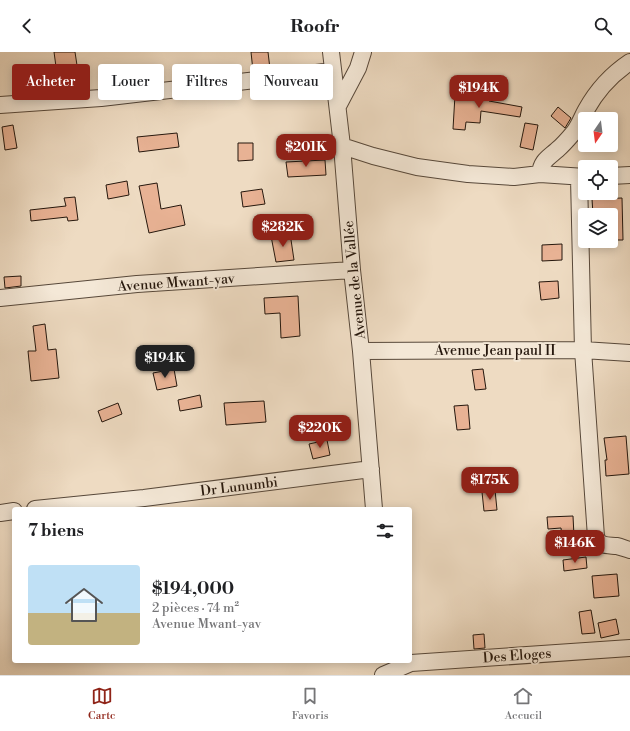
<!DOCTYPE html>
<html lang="fr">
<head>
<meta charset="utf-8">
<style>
	:root { --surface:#fff; --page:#f6f6f6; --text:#202124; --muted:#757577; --line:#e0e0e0; --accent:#8f2418 }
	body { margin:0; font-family:"Libre Bodoni",serif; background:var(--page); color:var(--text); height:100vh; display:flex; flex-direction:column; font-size:15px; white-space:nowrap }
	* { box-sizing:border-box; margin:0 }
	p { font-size:13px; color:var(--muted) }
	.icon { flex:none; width:22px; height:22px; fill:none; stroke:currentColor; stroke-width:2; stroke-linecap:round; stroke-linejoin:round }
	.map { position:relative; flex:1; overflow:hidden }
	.side { position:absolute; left:12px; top:455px; width:400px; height:156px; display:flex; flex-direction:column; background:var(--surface); border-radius:4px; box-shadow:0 2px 10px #0003 }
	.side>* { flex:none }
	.top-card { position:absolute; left:12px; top:12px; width:400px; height:36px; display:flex; gap:8px }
	.needle { width:26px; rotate:194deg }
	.controls { position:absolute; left:578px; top:60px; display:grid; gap:8px }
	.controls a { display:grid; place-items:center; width:40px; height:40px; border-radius:4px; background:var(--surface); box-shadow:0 2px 10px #0003; font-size:20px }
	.price { position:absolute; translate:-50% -34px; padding:0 9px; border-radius:8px; background:var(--accent); color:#fff; font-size:13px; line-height:26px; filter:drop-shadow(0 1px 2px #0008) }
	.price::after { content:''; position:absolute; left:50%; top:24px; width:12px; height:9px; margin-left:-6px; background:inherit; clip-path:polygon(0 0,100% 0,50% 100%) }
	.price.current { background:#222; color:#fff }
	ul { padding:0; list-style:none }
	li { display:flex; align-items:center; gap:12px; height:100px; padding:0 16px }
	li+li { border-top:1px solid var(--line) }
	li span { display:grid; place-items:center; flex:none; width:112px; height:80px; border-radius:4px; color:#555 }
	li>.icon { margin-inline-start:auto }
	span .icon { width:48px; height:48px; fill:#fffc; stroke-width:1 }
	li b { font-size:17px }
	h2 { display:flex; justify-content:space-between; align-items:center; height:48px; padding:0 16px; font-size:17px }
	.pill { padding:0 14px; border-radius:4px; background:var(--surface); box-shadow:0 2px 10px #0003; font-size:14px; line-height:36px }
	.pill.current { background:var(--accent); color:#fff }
	header { display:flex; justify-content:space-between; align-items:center; height:52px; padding:0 16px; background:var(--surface); font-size:18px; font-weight:800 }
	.dock { display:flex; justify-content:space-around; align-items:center; height:56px; border-top:1px solid var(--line); background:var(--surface); font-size:11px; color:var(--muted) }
	.dock a { display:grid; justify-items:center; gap:2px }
	.dock .current { color:var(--accent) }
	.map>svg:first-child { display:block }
</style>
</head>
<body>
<header><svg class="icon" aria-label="back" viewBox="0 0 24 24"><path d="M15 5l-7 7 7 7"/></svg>Roofr<svg class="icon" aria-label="search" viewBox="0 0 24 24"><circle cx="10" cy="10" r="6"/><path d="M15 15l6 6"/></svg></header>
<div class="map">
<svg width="630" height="623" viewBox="0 0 630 623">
	<rect width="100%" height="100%" fill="#eedbc2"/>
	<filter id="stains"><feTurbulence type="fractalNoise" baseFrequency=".005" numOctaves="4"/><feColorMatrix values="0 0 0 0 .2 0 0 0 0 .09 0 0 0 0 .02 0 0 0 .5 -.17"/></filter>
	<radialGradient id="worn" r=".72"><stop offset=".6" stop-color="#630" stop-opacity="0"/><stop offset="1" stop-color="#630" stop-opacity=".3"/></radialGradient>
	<path fill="#e8b294" stroke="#25170d" d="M 54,0 L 75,0 L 78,20 L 57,22 Z
		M 251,0 L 268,0 L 270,17 L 253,19 Z
		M 487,38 L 489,49 L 522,55 L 520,65 L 481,59 L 480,71 L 466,70 L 465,78 L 453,77 L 455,43 Z
		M 558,55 L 571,66 L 565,76 L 551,64 Z
		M 525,71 L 538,73 L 533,98 L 520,95 Z
		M 13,73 L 17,96 L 5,98 L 2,75 Z
		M 177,81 L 179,95 L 139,100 L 137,85 Z
		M 238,91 L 253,91 L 253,108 L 238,109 Z
		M 325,108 L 326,123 L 288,125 L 286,110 Z
		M 127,129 L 129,143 L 108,147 L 106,133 Z
		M 157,131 L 161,157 L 181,153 L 185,173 L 149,181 L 139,134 Z
		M 262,137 L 265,152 L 243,155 L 241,140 Z
		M 75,145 L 78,168 L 68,169 L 67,165 L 31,169 L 30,158 L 66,154 L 64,146 Z
		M 622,146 L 623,188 L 611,188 L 611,163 L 593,163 L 592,147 Z
		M 290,181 L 294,208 L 276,210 L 271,184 Z
		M 562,192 L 562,208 L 542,209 L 542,193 Z
		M 21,224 L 21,234 L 5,236 L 4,225 Z
		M 558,229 L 559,246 L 541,248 L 539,230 Z
		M 298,244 L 300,284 L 281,286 L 280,261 L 265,262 L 264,246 Z
		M 45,272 L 48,298 L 56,297 L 59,326 L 31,329 L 28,299 L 36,299 L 33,274 Z
		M 174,317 L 177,334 L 157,338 L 153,321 Z
		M 483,317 L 486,337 L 475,338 L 472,318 Z
		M 200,343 L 202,355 L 180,359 L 178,348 Z
		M 264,349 L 266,370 L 226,373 L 224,351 Z
		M 118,351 L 122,362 L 102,370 L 98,359 Z
		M 468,353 L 470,377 L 457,378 L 454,354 Z
		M 626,384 L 629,422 L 606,424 L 605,408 L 607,408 L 604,386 Z
		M 327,388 L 330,403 L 313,407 L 309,392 Z
		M 495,438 L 497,458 L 484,459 L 482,440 Z
		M 573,464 L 574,484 L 562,485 L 561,476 L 548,477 L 547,465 Z
		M 586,505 L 587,516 L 564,519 L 563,508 Z
		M 617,522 L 619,544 L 594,546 L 592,524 Z
		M 591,558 L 595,581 L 582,582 L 579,560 Z
		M 616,567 L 619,582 L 601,586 L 598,571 Z
		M 484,582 L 485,596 L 474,597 L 473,583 Z"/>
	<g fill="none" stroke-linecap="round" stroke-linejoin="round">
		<defs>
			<path id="minor" d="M 331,0 L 342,94 L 352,218 L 361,299 L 374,457
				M 0,53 L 101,46 L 333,19
				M 338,54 L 358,16 L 363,0
				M 342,94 L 373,104 L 417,115 L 468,122 L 514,125 L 540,122 L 585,125
				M 540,122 C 541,109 548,106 557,98 C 563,93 569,86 574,80 C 579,74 582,65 586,58 C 596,40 612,22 630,10
				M 611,124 L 630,123
				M 579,126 L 583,298 L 596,485 C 600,495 608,493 617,494 C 621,495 626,497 630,498
				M 0,246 L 137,232 L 352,218
				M 361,299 L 583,298 L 630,301
				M 35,457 L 144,446 L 371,417
				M 0,461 L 14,459
				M 383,623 L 411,611 L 630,596"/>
		</defs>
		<use href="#minor" stroke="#57483a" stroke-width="18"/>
		<use href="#minor" stroke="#f4e8d7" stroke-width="16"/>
	</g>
	<g text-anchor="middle" stroke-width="3.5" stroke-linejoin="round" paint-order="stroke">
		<g font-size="14" fill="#25170d" stroke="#f4e8d7">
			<text transform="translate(354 228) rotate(-96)" y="5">Avenue de la Vallée</text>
			<text transform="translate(176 230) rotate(-4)" y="5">Avenue Mwant-yav</text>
			<text x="495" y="303">Avenue Jean paul II</text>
			<text transform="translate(239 434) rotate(-7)" y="5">Dr Lunumbi</text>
			<text transform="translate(517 603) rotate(-4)" y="5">Des Eloges</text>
		</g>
	</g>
	<rect width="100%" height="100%" filter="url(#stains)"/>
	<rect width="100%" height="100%" fill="url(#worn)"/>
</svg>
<div class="controls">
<a><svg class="needle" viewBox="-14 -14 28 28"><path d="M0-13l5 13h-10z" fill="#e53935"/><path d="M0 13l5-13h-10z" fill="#757577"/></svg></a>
<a><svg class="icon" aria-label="locate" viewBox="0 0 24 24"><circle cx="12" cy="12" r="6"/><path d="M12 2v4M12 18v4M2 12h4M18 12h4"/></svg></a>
<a><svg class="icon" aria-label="layers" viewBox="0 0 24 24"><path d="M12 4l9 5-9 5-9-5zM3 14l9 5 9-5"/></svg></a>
</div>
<b class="price" style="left:479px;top:57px">$194K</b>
<b class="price" style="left:306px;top:116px">$201K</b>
<b class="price" style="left:283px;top:196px">$282K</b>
<b class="price current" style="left:165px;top:327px">$194K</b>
<b class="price" style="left:320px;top:397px">$220K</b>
<b class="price" style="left:490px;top:449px">$175K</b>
<b class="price" style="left:575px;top:512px">$146K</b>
<div class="top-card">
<a class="pill current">Acheter</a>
<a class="pill">Louer</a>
<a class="pill">Filtres</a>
<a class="pill">Nouveau</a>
</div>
<section class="side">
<h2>7 biens<svg class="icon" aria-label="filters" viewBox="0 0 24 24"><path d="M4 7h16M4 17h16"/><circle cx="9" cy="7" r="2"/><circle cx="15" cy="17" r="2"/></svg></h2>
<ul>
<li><span style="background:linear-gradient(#bfe0f5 60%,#c2b280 0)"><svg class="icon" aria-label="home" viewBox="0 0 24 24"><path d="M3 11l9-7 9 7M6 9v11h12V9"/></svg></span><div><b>$194,000</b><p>2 pièces · 74 m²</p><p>Avenue Mwant-yav</p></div></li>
</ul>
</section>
</div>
<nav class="dock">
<a class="current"><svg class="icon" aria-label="map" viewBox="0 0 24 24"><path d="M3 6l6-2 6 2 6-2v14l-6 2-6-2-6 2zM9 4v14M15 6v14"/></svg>Carte</a>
<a><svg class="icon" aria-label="saved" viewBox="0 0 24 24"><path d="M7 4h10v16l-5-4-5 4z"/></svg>Favoris</a>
<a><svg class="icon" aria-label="home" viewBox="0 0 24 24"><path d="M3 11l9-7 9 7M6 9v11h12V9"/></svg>Accueil</a>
</nav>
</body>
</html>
